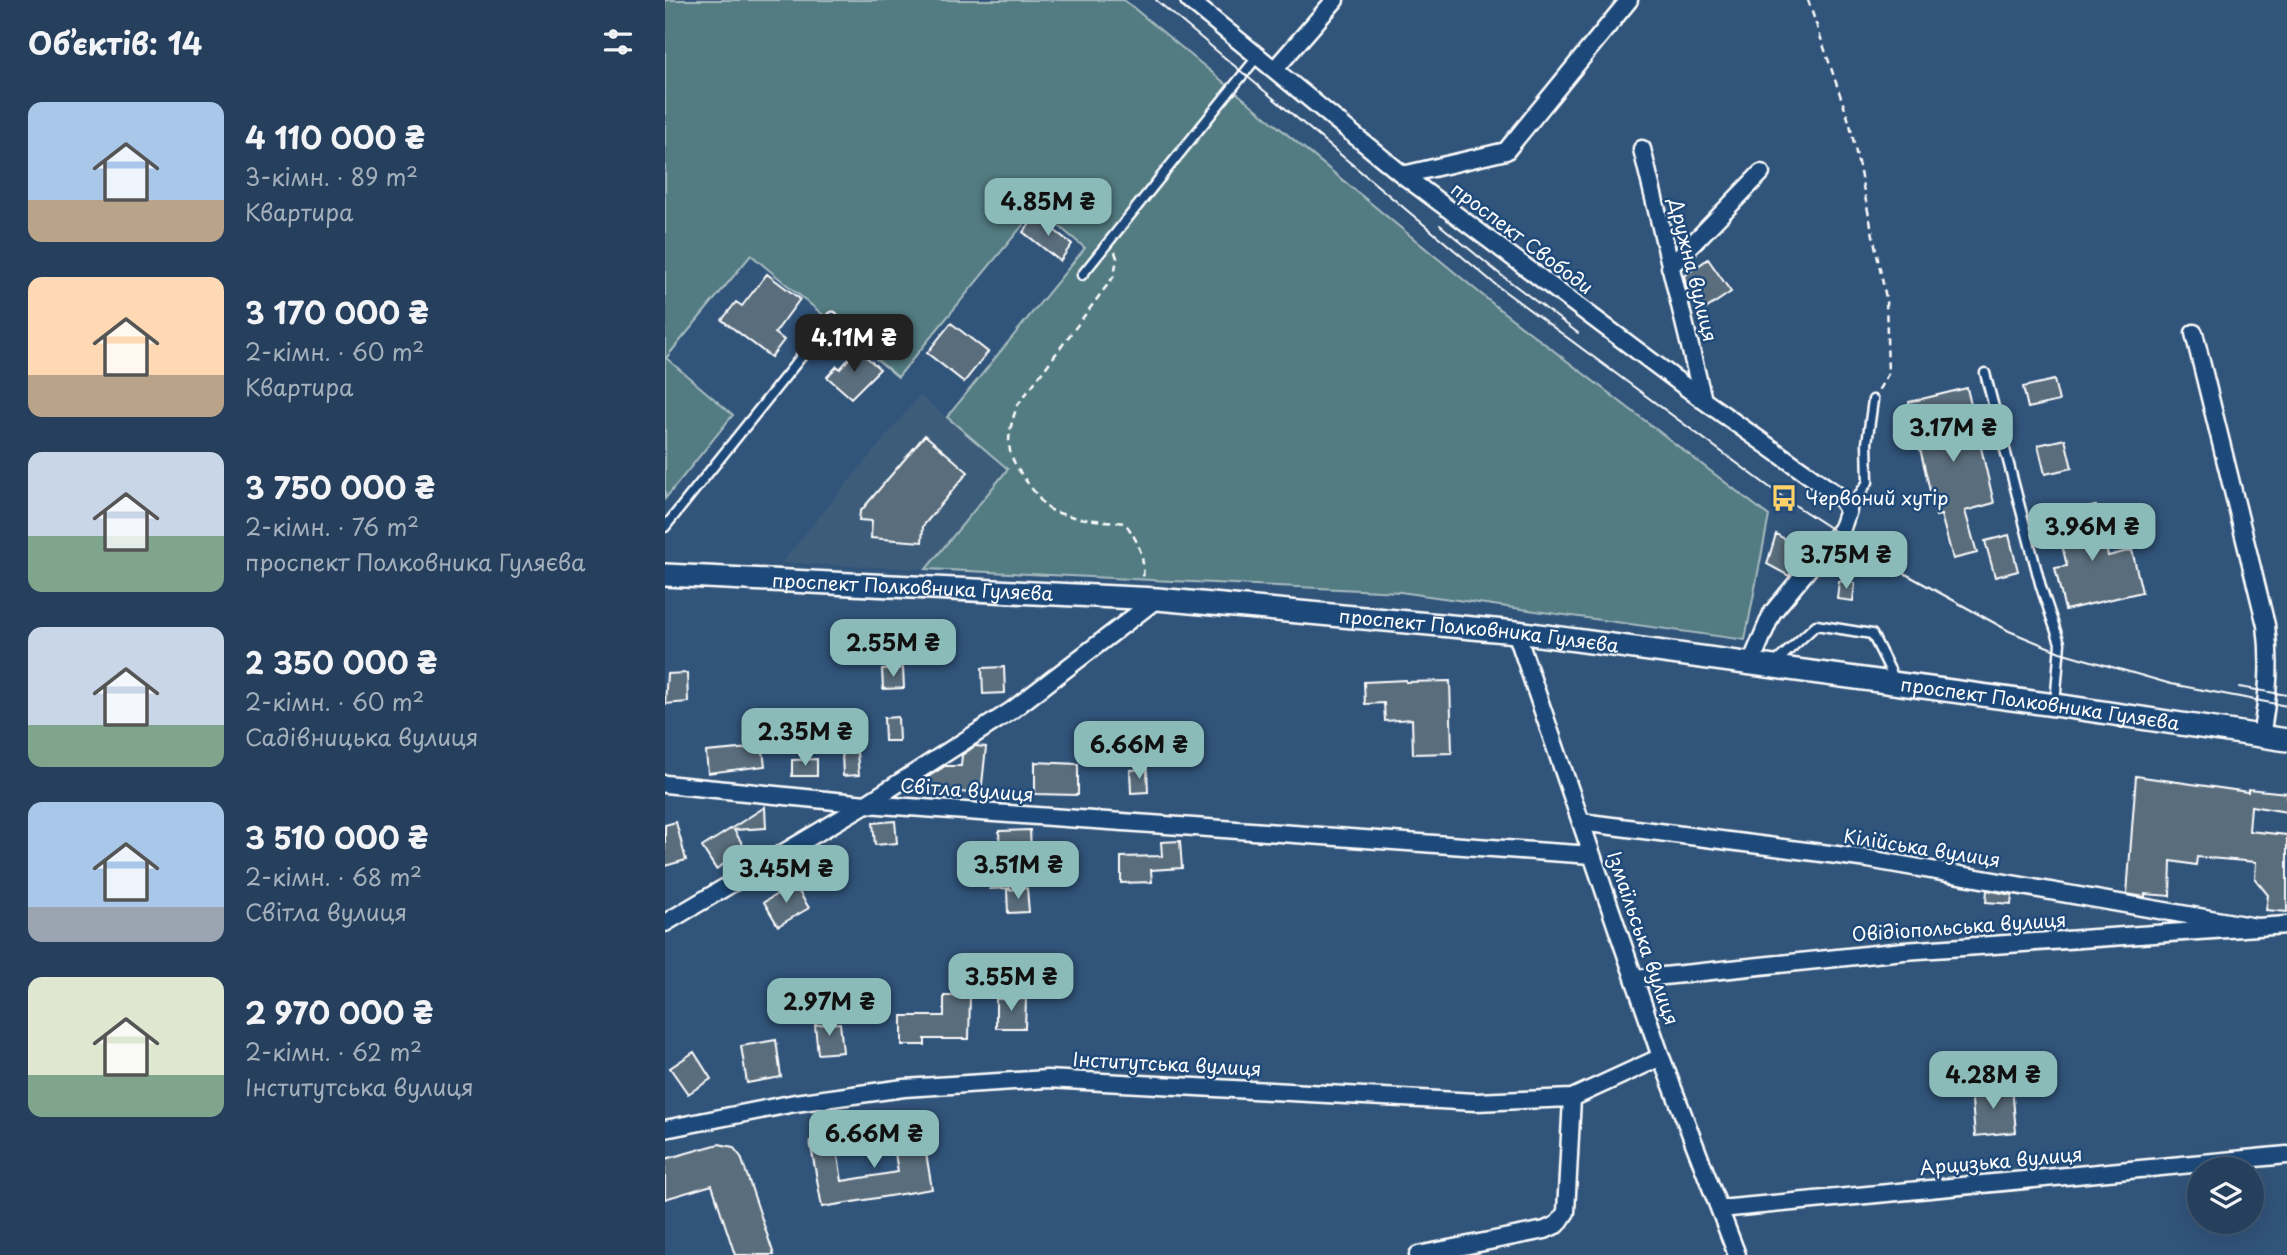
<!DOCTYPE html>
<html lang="uk">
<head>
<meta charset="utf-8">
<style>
	:root { --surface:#253f5c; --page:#314a65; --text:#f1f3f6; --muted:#a3afbb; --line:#425872; --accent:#8bbbb9 }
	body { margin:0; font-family:"Playpen Sans",sans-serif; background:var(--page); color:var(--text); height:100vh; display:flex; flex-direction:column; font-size:26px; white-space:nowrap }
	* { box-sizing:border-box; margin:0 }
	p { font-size:23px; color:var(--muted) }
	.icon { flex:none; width:38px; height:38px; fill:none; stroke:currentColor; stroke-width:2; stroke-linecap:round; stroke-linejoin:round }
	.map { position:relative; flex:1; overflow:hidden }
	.side { display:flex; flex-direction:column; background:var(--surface); width:665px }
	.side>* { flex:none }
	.fabs { position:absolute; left:1522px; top:1157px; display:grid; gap:14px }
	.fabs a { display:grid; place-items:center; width:77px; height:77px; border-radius:50%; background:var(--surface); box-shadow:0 7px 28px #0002,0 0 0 2px var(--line); font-size:35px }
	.price { position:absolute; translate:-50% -60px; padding:0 16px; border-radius:14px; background:var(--accent); color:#111; font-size:23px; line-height:46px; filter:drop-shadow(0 2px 4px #0008) }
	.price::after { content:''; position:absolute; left:50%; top:42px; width:21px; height:16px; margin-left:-10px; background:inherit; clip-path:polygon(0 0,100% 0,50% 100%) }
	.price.active { background:#222; color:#fff }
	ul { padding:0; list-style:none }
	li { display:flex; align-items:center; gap:21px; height:175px; padding:0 28px }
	li span { display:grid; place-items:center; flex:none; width:196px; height:140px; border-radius:14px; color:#555 }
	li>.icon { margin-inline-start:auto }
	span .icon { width:84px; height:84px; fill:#fffc; stroke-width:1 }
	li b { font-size:30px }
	h2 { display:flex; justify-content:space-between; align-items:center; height:84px; padding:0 28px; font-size:30px }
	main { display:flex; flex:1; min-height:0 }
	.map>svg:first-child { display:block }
</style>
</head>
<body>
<main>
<section class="side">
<h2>Об’єктів: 14<svg class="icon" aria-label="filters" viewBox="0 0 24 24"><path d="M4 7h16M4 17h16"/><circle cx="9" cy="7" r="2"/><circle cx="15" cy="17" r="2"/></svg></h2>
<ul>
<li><span style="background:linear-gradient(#a9c7e8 70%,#b9a48a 0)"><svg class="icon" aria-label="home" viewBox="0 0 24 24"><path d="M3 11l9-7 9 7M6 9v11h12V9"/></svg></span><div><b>4 110 000 ₴</b><p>3-кімн. · 89 m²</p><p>Квартира</p></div></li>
<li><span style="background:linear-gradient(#ffd9b3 70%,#b9a48a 0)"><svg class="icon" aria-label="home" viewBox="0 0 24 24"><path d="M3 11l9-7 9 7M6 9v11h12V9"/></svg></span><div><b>3 170 000 ₴</b><p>2-кімн. · 60 m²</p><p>Квартира</p></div></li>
<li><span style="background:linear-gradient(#c9d6e8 60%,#7fa58c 0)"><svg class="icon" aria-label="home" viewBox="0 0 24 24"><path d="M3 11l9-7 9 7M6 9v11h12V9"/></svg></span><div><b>3 750 000 ₴</b><p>2-кімн. · 76 m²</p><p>проспект Полковника Гуляєва</p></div></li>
<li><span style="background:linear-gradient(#c9d6e8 70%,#7fa58c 0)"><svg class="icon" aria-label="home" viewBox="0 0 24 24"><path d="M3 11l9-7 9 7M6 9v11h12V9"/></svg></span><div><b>2 350 000 ₴</b><p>2-кімн. · 60 m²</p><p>Садівницька вулиця</p></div></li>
<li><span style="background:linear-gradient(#a9c7e8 75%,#9aa5b1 0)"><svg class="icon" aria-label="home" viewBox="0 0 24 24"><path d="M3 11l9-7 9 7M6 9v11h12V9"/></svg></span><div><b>3 510 000 ₴</b><p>2-кімн. · 68 m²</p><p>Світла вулиця</p></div></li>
<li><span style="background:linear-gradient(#dfe7d0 70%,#7fa58c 0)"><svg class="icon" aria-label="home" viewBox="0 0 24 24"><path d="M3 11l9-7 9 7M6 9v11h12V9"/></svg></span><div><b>2 970 000 ₴</b><p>2-кімн. · 62 m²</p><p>Інститутська вулиця</p></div></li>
</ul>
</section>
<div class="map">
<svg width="1622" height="1255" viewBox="0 0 1622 1255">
	<rect width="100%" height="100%" fill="#31547a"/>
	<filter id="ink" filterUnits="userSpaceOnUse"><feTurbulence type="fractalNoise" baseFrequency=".0143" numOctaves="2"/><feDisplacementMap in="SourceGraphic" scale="14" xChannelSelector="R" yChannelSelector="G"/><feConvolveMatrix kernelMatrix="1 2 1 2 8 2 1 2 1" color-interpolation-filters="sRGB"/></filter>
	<g filter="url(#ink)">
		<path fill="#3d5c7a" d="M 255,395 L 343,469 L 261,569 L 116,563 Z"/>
		<path fill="#527b82" stroke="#a8bdc0" stroke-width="2" d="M 0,0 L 459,0 L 833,308 L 1104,516 L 1080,640 L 735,592 L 261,569 L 343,469 L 282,417 L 420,248 L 372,208 L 233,377 L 86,255 L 1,358 L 68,415 L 0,499 Z"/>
		<path fill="#5a6d7b" stroke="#fff" stroke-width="2" d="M 371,216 L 407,244 L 395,261 L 358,232 Z
			M 1043,259 L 1066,292 L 1036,312 L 1023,292 L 1019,276 Z
			M 102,274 L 135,299 L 110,333 L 119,340 L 106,357 L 57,320 L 71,302 L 77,306 Z
			M 286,323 L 323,352 L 299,382 L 262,353 Z
			M 192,349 L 215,369 L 186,398 L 162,377 L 172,366 L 175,369 Z
			M 1389,380 L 1394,401 L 1363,408 L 1358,387 Z
			M 1302,388 L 1329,503 L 1300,511 L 1312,553 L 1288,559 L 1276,515 L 1271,516 L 1244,402 Z
			M 260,435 L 303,472 L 258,526 L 257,542 L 206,538 L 207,521 L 194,520 L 195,512 Z
			M 1400,439 L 1407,468 L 1380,474 L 1373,445 Z
			M 1431,506 L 1443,556 L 1467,550 L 1477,592 L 1400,610 L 1390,568 L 1402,566 L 1390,515 Z
			M 1111,534 L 1139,550 L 1124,576 L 1102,564 Z
			M 1344,535 L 1353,571 L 1330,577 L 1320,541 Z
			M 1174,581 L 1190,583 L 1188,601 L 1172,599 Z
			M 339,667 L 340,693 L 318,694 L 317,668 Z
			M 238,668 L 239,688 L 218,689 L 217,669 Z
			M 22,673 L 23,702 L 0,704 L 2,674 Z
			M 741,680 L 741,682 L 785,681 L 787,753 L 748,754 L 747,719 L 720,721 L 719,703 L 700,704 L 699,682 Z
			M 233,717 L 234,741 L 220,741 L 219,718 Z
			M 97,743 L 100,766 L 43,773 L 41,752 L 85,748 L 85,744 Z
			M 310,746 L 321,747 L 316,794 L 284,791 L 284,794 L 263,794 L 263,777 L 280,766 L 296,766 L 297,755 Z
			M 192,752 L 194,775 L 178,776 L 177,753 Z
			M 152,759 L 152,776 L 127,776 L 127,760 Z
			M 370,762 L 413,764 L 413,795 L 370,794 Z
			M 482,769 L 483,792 L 466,793 L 465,770 Z
			M 1471,776 L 1583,792 L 1583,789 L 1622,793 L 1622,812 L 1586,806 L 1584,831 L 1622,835 L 1622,912 L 1601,910 L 1603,895 L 1590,879 L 1591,862 L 1532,857 L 1531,865 L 1506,861 L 1505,896 L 1480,894 L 1480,897 L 1462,894 Z
			M 100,807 L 101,828 L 69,830 L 81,850 L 51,869 L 37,847 Z
			M 230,821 L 232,843 L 210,845 L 208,823 Z
			M 11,822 L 21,860 L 0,866 L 0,825 Z
			M 365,830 L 366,850 L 335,851 L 334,831 Z
			M 515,841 L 517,868 L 486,870 L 487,882 L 456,883 L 456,857 L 497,856 L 496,842 Z
			M 344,865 L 345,888 L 325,889 L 324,866 Z
			M 129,884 L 144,908 L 113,926 L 99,902 Z
			M 362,888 L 364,912 L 343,913 L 342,890 Z
			M 1322,890 L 1347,895 L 1346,904 L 1321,902 Z
			M 279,996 L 305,996 L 304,1039 L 260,1039 L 260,1045 L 237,1045 L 237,1016 L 279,1016 Z
			M 331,999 L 361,999 L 360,1028 L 331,1028 Z
			M 175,1023 L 178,1052 L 153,1054 L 150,1025 Z
			M 111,1040 L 116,1077 L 82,1083 L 76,1046 Z
			M 29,1052 L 46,1079 L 23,1094 L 5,1068 Z
			M 1347,1086 L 1351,1132 L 1310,1136 L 1306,1089 Z
			M 256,1123 L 267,1189 L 157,1207 L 145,1141 L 170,1137 L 177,1181 L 233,1172 L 226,1128 Z
			M 54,1144 L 68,1147 L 76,1157 L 109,1255 L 70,1255 L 47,1185 L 0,1199 L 0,1159 Z"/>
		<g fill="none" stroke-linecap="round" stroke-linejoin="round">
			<defs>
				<path id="service" d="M 417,275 L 593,56
					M 1320,373 L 1376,587 L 1395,643 L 1390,705
					M 1183,510 L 1203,482 L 1202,443 L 1208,400
					M 0,527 L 168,317
					M 1109,664 L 1151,625 L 1207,634 L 1230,680"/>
				<path id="minor" d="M 524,0 L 738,175 L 1038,400 L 1175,497 L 1183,510 L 1177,528 L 1107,613 L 1086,663
					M 610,69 L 670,0
					M 977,149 L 1038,400
					M 738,175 L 841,151 L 964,0
					M 1005,267 L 1096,173
					M 1529,333 L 1601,625 C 1606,664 1603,698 1596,736
					M 851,632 L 996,1057 L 1072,1255
					M 0,784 L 201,804 L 927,855
					M 916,822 L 1203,859 L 1591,927
					M 0,923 L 201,804 L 346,711 L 492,599
					M 970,979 L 1239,951 L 1622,925
					M 0,1129 L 130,1103 L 239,1088 L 382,1079 L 811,1102 L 907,1098 L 996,1057
					M 1055,1209 L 1622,1155
					M 753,1255 L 880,1230 L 893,1224 L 901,1212 L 907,1098"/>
				<g id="secondary">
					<path id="s1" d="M 0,575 L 492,599 L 851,632 L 1390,705 L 1622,740"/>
				</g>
			</defs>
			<use href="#service" stroke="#fff" stroke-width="13"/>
			<use href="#minor" stroke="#fff" stroke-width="21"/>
			<use href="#secondary" stroke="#fff" stroke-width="26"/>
			<path stroke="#fff" stroke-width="2.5" stroke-dasharray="7 5" stroke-linecap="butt" d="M 1143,0 L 1185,124 L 1221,298 L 1223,374 L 1213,391
				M 450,252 L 452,258 L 449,276 L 352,406 C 338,447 342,456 368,490 C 373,496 378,506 386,510 C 408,520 436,520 460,523 C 474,542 480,557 478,581"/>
			<use href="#service" stroke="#1f4a7a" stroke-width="8"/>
			<use href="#minor" stroke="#1f4a7a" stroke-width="16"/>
			<use href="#secondary" stroke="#1f4a7a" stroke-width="21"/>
			<path stroke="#fff" stroke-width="2" d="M 491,0 L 831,285 L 1119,498 L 1208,556 L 1344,631 L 1395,652 L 1506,684 L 1622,706
				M 775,225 L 836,275 L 913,333
				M 1574,687 L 1622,695"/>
		</g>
	</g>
	<defs>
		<symbol id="bus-bare" viewBox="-9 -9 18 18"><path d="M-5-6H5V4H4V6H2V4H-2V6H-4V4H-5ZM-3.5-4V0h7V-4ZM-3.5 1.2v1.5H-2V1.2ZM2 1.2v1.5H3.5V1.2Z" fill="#ffd166" stroke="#1f4a7a" stroke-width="2.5" paint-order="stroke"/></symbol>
	</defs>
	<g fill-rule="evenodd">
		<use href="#bus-bare" x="1100" y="479" width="38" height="38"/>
	</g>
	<g text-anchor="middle" stroke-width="5" stroke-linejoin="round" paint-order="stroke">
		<g font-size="19" fill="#fff" stroke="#1f4a7a">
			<text transform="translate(857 238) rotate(37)" y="7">проспект Свободи</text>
			<text transform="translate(1028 270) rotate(76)" y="7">Дружна вулиця</text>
			<text dy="7" stroke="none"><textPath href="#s1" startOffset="248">проспект Полковника Гуляєва</textPath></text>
			<text dy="7" stroke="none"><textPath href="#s1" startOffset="816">проспект Полковника Гуляєва</textPath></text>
			<text dy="7" stroke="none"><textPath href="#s1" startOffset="1382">проспект Полковника Гуляєва</textPath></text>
			<text transform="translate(302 790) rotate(4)" y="7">Світла вулиця</text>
			<text transform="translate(1257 848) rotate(9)" y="7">Кілійська вулиця</text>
			<text transform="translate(1294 927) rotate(-4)" y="7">Овідіопольська вулиця</text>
			<text transform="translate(978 938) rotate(71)" y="7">Ізмаїльська вулиця</text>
			<text transform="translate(502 1064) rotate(3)" y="7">Інститутська вулиця</text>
			<text transform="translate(1336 1161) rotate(-5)" y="7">Арцизька вулиця</text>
		</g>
		<g font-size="19" fill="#fff" stroke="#1f4a7a" text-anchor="start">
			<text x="1140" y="505">Червоний хутір</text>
		</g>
	</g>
</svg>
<div class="fabs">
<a><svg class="icon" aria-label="layers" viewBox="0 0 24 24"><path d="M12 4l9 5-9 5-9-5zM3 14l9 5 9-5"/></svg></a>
</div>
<b class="price" style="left:383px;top:238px">4.85M ₴</b>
<b class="price active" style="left:189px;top:374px">4.11M ₴</b>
<b class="price" style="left:1288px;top:464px">3.17M ₴</b>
<b class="price" style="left:1427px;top:563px">3.96M ₴</b>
<b class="price" style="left:1181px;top:591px">3.75M ₴</b>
<b class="price" style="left:228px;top:679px">2.55M ₴</b>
<b class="price" style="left:140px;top:768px">2.35M ₴</b>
<b class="price" style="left:474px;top:781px">6.66M ₴</b>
<b class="price" style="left:353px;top:901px">3.51M ₴</b>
<b class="price" style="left:121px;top:905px">3.45M ₴</b>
<b class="price" style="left:346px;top:1013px">3.55M ₴</b>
<b class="price" style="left:164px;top:1038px">2.97M ₴</b>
<b class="price" style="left:1328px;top:1111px">4.28M ₴</b>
<b class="price" style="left:209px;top:1170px">6.66M ₴</b>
</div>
</main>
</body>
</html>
